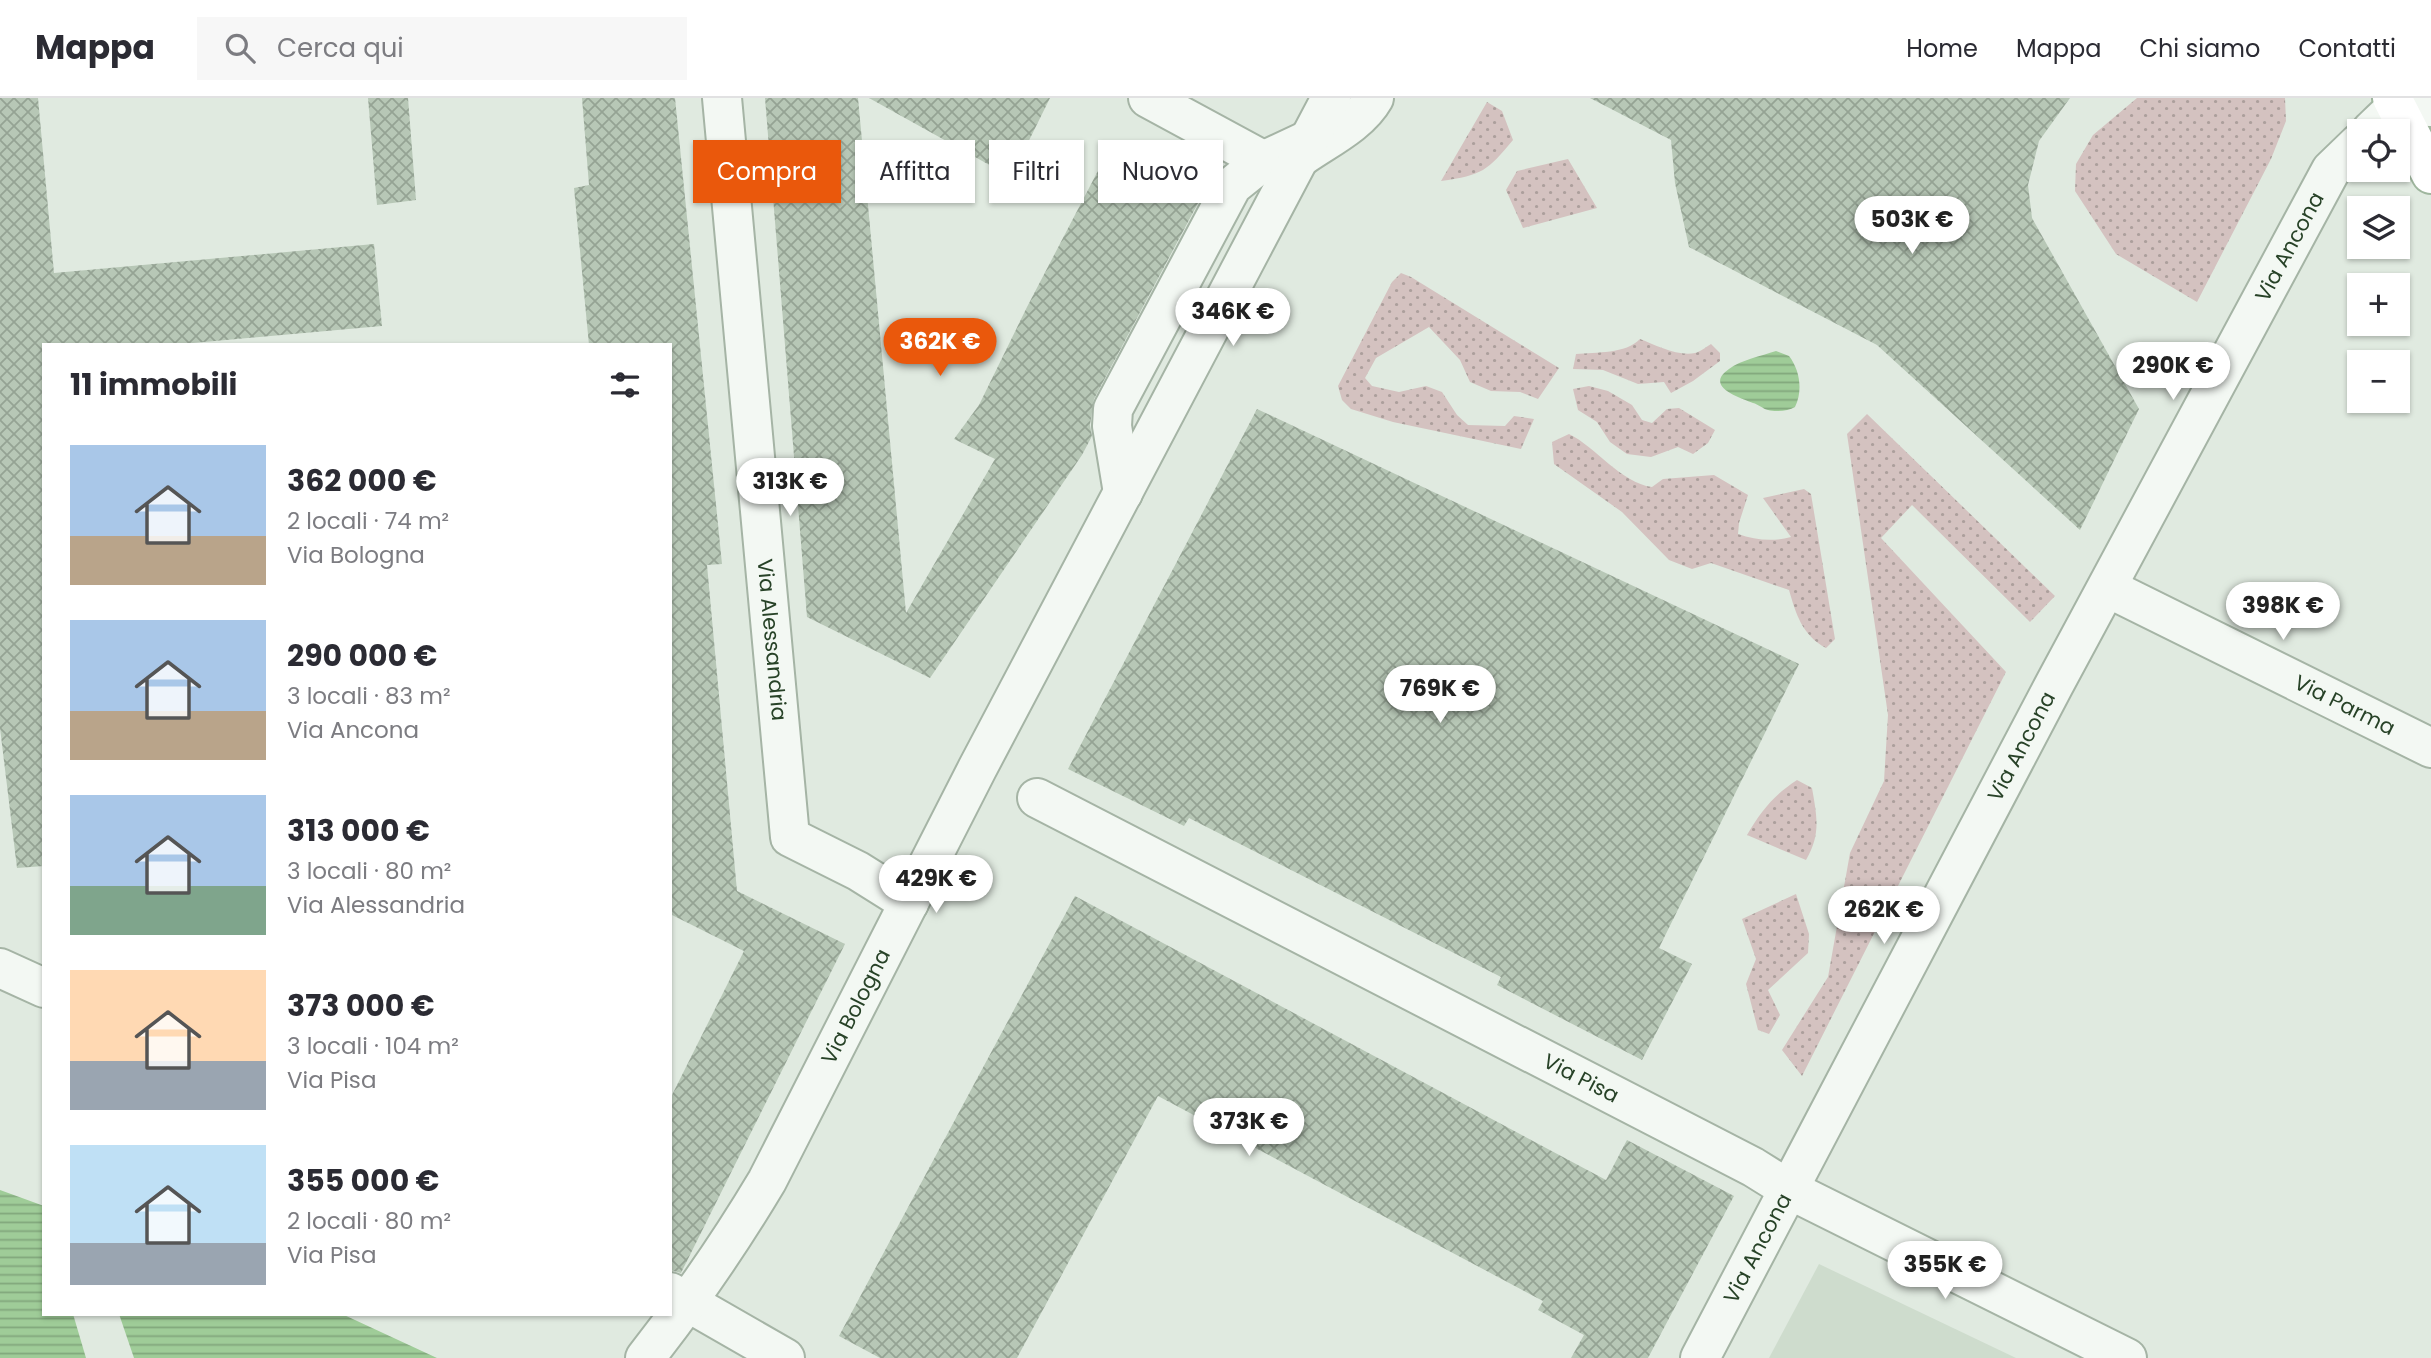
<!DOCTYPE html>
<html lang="it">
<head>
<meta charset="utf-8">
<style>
	:root { --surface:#fff; --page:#f7f7f7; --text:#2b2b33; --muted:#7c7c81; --line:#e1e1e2; --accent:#ea580c }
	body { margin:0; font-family:Poppins,sans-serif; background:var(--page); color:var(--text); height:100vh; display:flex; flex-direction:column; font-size:26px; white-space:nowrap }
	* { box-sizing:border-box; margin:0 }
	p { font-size:23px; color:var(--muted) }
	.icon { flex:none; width:38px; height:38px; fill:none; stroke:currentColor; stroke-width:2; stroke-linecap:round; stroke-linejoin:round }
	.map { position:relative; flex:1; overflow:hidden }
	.side { position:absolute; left:42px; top:245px; width:630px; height:973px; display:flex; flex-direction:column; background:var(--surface); border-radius:0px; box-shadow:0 2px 5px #0004 }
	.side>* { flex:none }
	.banner { position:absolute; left:693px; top:42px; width:665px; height:63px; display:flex; gap:14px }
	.fabs { position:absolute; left:2347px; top:21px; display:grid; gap:14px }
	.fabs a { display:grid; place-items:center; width:63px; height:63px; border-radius:0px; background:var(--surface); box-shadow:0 2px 5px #0004; font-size:35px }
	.price { position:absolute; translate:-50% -60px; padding:0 16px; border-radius:24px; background:#fff; color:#222; font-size:23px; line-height:46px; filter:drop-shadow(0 2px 4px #0008) }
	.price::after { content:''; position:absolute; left:50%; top:42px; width:21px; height:16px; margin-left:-10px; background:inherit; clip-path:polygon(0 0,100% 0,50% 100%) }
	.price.active { background:var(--accent); color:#fff }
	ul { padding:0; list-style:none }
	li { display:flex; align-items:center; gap:21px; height:175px; padding:0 28px }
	li span { display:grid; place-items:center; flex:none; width:196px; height:140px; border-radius:0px; color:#555 }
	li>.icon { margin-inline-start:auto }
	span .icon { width:84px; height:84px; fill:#fffc; stroke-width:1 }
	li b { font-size:30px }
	h2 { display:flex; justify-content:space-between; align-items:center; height:84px; padding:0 28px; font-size:30px }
	.tag { padding:0 24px; border-radius:0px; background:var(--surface); box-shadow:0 2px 5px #0004; font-size:24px; line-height:63px }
	.tag.active { background:var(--accent); color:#fff }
	header { display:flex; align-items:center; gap:42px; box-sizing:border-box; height:98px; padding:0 35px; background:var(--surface); border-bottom:2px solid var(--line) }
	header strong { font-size:33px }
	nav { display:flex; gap:38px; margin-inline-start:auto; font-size:24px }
	.search { width:490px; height:63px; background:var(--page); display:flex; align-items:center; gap:18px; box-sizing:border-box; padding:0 24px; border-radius:0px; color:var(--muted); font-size:26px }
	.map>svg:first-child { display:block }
</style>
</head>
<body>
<header>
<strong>Mappa</strong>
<div class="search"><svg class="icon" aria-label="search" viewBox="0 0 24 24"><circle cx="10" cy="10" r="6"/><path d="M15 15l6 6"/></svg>Cerca qui</div>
<nav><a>Home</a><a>Mappa</a><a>Chi siamo</a><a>Contatti</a></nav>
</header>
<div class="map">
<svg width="2431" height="1260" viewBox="0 0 2431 1260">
	<defs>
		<pattern id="grass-dots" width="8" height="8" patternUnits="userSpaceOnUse" patternTransform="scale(1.75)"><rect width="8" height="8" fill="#d4c2c0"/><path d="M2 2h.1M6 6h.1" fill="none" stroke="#ac9f9c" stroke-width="1.8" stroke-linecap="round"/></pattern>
		<pattern id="water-rules" width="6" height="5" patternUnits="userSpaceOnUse" patternTransform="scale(1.75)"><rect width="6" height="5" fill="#9fcc98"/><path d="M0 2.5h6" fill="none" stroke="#82a77c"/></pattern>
		<pattern id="building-cross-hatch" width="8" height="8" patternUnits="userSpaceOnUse" patternTransform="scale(1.75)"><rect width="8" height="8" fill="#b7c7b6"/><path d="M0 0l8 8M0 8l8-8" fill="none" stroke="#95a394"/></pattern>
	</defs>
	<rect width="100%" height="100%" fill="#e0eae0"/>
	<path fill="#cedccd" d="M 1819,1166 L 2016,1260 L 1769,1260 Z"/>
	<path fill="url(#grass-dots)" d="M 2137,0 L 2285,0 L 2286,23 L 2271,61 L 2197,204 L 2116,156 L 2075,93 L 2076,66 L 2093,37 Z
		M 1487,4 L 1502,13 L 1513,42 C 1487,73 1483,77 1441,83 Z
		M 1568,61 L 1597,110 L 1523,130 L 1506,92 L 1517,73 Z
		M 1401,175 L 1411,179 L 1559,270 L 1538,301 L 1520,294 L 1491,293 L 1470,284 L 1460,262 L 1429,229 L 1376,260 L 1365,280 L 1372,288 L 1399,294 L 1426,288 L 1442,294 L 1457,317 L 1468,327 L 1505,328 L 1514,318 L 1534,321 L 1521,351 L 1393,324 L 1351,311 L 1342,302 L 1338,288 L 1392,184 Z
		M 1640,241 C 1655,247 1679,259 1695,255 C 1700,254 1706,249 1711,246 L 1720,255 L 1720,263 L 1693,283 L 1671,295 L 1664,284 L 1638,286 L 1603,272 L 1573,271 L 1576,256 C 1596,254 1626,256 1640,241 Z
		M 1589,288 L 1608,293 L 1632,307 L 1642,322 L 1652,325 L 1667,311 L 1679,310 L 1715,332 L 1708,345 L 1693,356 L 1678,349 L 1651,359 L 1627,356 L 1610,344 L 1597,324 L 1578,312 L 1573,291 Z
		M 1867,316 L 2055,498 L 2030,524 L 1912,407 L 1881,440 L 2006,574 L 1802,978 L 1782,952 L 1828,879 L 1850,755 L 1884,683 L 1888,617 L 1847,336 Z
		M 1569,336 C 1596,349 1621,385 1652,389 L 1663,381 L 1714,377 L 1748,397 L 1739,425 L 1738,436 C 1755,442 1773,444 1791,439 L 1763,400 L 1804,391 L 1811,396 L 1835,541 L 1826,550 C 1802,537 1796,516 1789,492 L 1711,465 L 1692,471 L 1669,462 L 1622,414 L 1554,366 L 1552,344 Z
		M 1797,682 L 1812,690 C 1817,719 1821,736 1806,762 L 1747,737 C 1761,713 1774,697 1797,682 Z
		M 1796,796 L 1809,836 L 1808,855 L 1768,892 L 1780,917 L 1769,936 L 1758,932 L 1746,886 L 1756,861 L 1742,821 Z"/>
	<path fill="url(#water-rules)" d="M 1776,253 L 1789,258 C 1800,272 1803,293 1795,309 C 1788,313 1776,314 1768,312 C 1763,311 1758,306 1753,305 C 1741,300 1703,289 1729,271 C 1741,262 1761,258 1776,253 Z
		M 0,1092 L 44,1108 L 44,1216 L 342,1216 L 437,1260 L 0,1260 Z"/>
	<path fill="#e0eae0" d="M 73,1216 L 119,1216 L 134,1260 L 86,1260 Z"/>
	<path fill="url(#building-cross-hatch)" d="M 0,0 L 38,0 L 54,175 L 374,146 L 382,228 L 171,247 L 44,247 L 44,768 L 17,770 L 0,630 Z
		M 368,0 L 408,0 L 416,102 L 377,107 Z
		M 582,0 L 675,0 L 722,466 L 707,467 L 737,793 L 845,846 L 681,1175 L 670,1172 L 670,1001 L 744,853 L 670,816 L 670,247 L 589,247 L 574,90 L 589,87 Z
		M 765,0 L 858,0 L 906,515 L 995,361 L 954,341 L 979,307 L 1027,209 L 1113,44 L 1206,90 L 1094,301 L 1090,327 L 1092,338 L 1082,357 L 930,580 L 807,519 Z
		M 869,0 L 1050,0 L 1011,79 Z
		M 1590,0 L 2070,0 L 2039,43 L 2028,87 L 2032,120 L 2139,311 L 2080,432 L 1877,247 L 1689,149 L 1675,85 L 1671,42 Z
		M 1257,311 L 1799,566 L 1659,850 L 1692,866 L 1642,962 L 1497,887 L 1501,879 L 1189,720 L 1184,728 L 1068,671 Z
		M 1075,798 L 1606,1082 L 1627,1042 L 1734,1098 L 1648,1260 L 1571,1260 L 1584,1237 L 1538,1212 L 1543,1203 L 1158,998 L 1017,1260 L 880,1260 L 839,1238 Z"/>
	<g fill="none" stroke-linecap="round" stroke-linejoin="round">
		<defs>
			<g id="minor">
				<path id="s1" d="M 722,0 L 790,739 L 858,773 L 909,805"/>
				<path d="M 1148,0 L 1281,72"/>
				<path d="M 2371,33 C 2396,9 2396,5 2431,9"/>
				<path d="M 1304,57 C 1327,41 1360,25 1374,0"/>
				<path d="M 1123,395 L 1112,328 L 1113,311 L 1232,88 L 1263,63 L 1310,41"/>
				<path id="s2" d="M 2108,490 L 2431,650"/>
				<path id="s3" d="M 1037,700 L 1753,1069 L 1790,1092 L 2127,1260"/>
				<path d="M 0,870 L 44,890"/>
				<path d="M 670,1194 L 785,1260"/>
				<path id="s4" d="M 645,1260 C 690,1203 730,1145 767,1083 L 977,671 L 1331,0"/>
				<path id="s5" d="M 1700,1260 L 2054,587 L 2331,72 L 2359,45"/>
			</g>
			<path id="major" d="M 2392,0 L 2431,76"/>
		</defs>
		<use href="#minor" stroke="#a5b4a5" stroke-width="42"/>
		<use href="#major" stroke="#9fb69e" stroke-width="42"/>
		<use href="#minor" stroke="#f3f8f3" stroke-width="38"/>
		<use href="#major" stroke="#fff" stroke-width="38"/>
	</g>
	<g text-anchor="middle" stroke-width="7" stroke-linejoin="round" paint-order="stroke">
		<g font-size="21" fill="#274227" stroke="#f0f7ef">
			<text dy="7" stroke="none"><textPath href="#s5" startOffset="1258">Via Ancona</textPath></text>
			<text dy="7" stroke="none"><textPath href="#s1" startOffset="544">Via Alessandria</textPath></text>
			<text dy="7" stroke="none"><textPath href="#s2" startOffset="264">Via Parma</textPath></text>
			<text dy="7" stroke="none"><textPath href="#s5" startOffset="691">Via Ancona</textPath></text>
			<text dy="7" stroke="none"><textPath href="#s4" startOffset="411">Via Bologna</textPath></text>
			<text dy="7" stroke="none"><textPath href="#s3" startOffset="612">Via Pisa</textPath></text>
			<text dy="7" stroke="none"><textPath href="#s5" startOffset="124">Via Ancona</textPath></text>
		</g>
	</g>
</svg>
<div class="fabs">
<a><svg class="icon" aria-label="locate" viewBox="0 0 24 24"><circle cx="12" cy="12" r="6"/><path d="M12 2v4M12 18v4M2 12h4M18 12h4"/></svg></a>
<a><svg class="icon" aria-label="layers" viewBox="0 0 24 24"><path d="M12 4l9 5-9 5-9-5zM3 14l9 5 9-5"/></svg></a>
<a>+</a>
<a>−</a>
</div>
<b class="price" style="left:1912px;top:158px">503K €</b>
<b class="price" style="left:1233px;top:250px">346K €</b>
<b class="price active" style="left:940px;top:280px">362K €</b>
<b class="price" style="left:2173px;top:304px">290K €</b>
<b class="price" style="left:790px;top:420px">313K €</b>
<b class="price" style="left:2283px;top:544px">398K €</b>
<b class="price" style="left:1440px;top:627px">769K €</b>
<b class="price" style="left:936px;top:817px">429K €</b>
<b class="price" style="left:1884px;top:848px">262K €</b>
<b class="price" style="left:1249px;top:1060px">373K €</b>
<b class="price" style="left:1945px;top:1203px">355K €</b>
<div class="banner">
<a class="tag active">Compra</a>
<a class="tag">Affitta</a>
<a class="tag">Filtri</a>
<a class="tag">Nuovo</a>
</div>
<section class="side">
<h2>11 immobili<svg class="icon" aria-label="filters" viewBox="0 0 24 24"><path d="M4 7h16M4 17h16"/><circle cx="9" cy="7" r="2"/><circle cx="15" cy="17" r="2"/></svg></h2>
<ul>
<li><span style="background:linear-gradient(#a9c7e8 65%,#b9a48a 0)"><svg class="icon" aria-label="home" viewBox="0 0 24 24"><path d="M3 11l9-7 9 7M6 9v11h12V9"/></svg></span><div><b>362 000 €</b><p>2 locali · 74 m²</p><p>Via Bologna</p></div></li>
<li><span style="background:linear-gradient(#a9c7e8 65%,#b9a48a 0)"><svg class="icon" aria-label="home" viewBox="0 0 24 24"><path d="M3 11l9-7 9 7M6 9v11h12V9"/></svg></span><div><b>290 000 €</b><p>3 locali · 83 m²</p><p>Via Ancona</p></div></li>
<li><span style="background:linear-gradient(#a9c7e8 65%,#7fa58c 0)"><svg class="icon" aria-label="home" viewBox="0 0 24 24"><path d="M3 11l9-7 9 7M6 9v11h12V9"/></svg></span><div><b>313 000 €</b><p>3 locali · 80 m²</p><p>Via Alessandria</p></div></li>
<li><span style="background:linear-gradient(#ffd9b3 65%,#9aa5b1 0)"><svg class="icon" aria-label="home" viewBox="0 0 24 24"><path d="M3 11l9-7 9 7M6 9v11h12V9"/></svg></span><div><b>373 000 €</b><p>3 locali · 104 m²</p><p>Via Pisa</p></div></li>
<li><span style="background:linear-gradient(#bfe0f5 70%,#9aa5b1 0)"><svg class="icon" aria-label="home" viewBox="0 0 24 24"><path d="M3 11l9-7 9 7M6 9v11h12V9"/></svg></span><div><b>355 000 €</b><p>2 locali · 80 m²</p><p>Via Pisa</p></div></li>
</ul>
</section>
</div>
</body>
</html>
